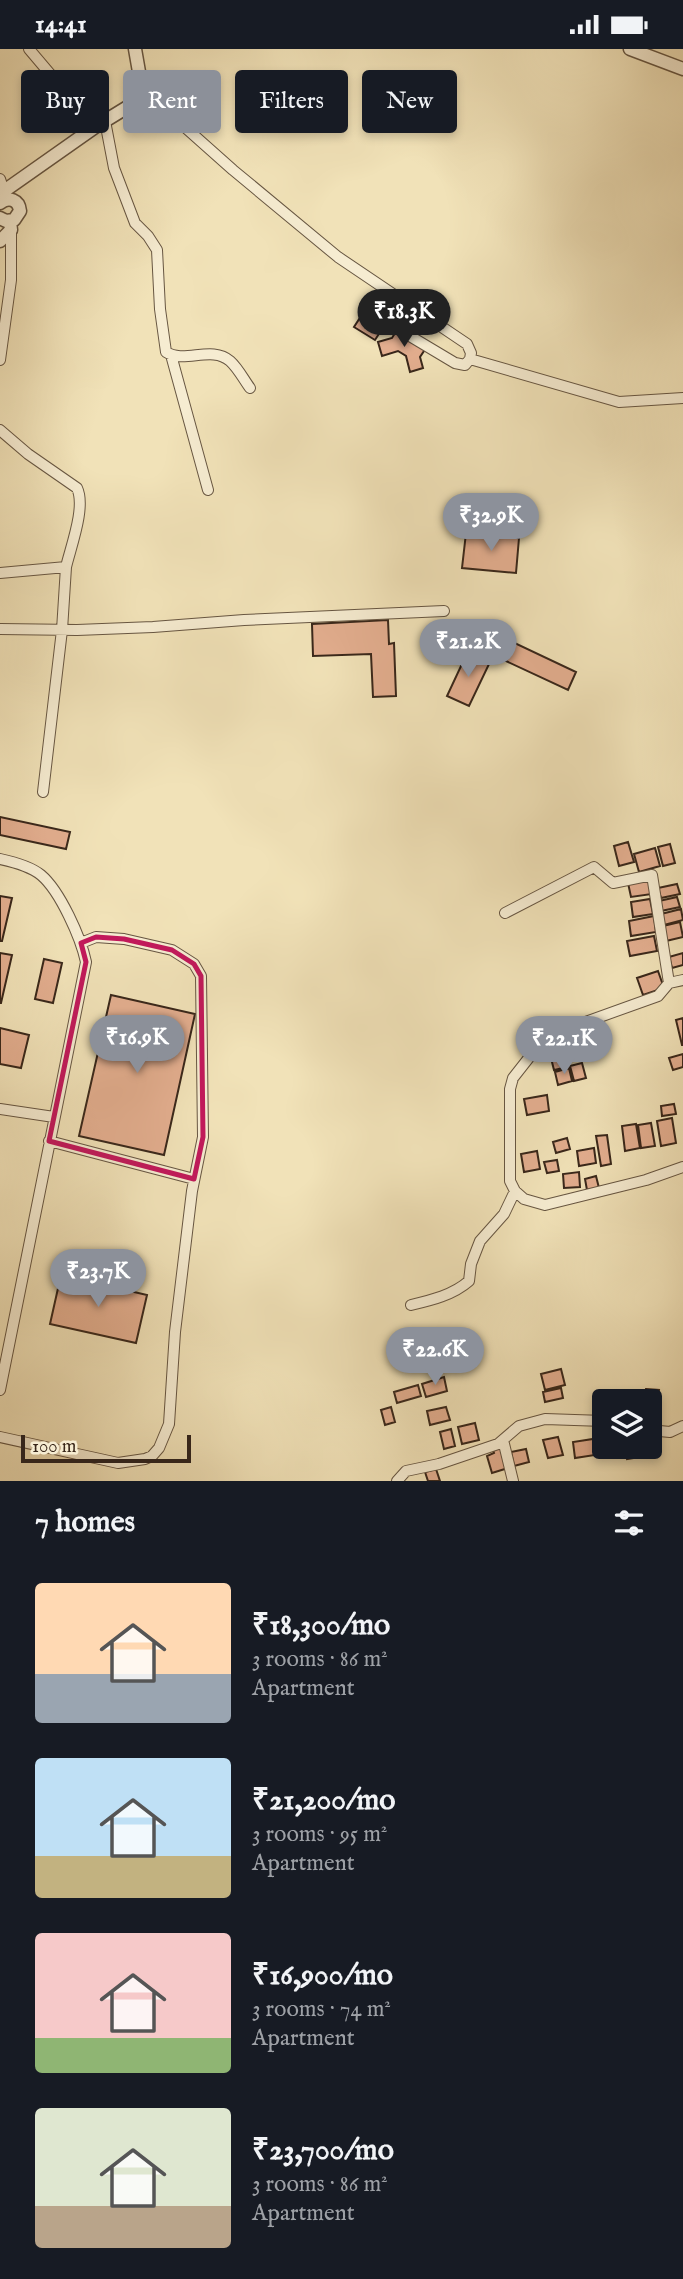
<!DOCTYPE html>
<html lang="en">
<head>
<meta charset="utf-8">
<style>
	:root { --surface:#171b24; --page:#20242c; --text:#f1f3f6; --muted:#9ea1a6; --accent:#8c9099 }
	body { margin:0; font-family:"IM FELL English",serif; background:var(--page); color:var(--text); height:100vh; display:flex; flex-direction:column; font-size:26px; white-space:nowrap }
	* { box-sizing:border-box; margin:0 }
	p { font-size:23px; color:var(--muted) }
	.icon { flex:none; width:38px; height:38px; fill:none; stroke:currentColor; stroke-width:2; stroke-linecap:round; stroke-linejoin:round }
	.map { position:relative; height:1432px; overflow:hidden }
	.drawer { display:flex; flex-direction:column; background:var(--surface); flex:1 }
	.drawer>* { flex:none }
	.guide { position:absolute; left:21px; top:21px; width:642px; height:63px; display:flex; gap:14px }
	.tools { position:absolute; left:592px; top:1340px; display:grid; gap:14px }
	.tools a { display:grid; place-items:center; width:70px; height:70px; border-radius:7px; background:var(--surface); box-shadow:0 4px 10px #0003; font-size:35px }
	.scale { position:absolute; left:21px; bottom:18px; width:170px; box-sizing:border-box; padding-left:7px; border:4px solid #39271a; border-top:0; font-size:19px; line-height:24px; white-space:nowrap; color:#39271a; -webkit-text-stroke:5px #f6ecd1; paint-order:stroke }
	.price { position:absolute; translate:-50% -60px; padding:0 16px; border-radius:24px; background:var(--accent); color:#fff; font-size:23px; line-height:46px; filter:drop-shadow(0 2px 4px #0008) }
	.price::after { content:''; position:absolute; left:50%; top:42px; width:21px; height:16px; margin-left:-10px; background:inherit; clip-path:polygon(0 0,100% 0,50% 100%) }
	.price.selected { background:#222; color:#fff }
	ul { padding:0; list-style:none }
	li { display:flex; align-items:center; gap:21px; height:175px; padding:0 35px }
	li span { display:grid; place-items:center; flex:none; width:196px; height:140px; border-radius:7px; color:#555 }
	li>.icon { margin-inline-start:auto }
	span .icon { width:84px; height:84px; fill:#fffc; stroke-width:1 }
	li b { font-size:30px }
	h2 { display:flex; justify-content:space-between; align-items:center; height:84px; padding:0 35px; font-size:30px }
	.pill { padding:0 24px; border-radius:7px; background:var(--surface); box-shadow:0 4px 10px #0003; font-size:24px; line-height:63px }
	.pill.selected { background:var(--accent); color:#fff }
	.status { display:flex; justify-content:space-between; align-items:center; height:49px; padding:0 35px; background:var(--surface); direction:ltr }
	.status svg { height:19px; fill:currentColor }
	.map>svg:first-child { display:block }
</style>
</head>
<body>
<div class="status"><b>14:41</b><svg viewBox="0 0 49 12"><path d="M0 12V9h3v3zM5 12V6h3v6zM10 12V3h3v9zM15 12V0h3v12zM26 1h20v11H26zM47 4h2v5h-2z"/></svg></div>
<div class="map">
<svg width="683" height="1432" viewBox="0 0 683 1432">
	<rect width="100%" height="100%" fill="#f1e2b8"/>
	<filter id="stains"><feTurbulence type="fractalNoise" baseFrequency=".00286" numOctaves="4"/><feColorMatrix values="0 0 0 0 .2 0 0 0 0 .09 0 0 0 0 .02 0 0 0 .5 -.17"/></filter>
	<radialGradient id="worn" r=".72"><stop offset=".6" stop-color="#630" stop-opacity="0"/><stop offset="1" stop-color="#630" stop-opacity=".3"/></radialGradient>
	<path fill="#e3ae8f" stroke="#39271a" stroke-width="2" d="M 363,264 L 384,277 L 375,291 L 354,278 Z
		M 397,281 L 426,299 L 420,308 L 423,319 L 410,323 L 406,307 L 398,302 L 382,307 L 378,293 L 392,289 Z
		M 479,452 L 525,456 L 523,480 L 477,475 Z
		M 466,484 L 519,489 L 516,524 L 462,519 Z
		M 388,571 L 389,595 L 394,594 L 396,647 L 373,648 L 371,605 L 313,607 L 312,575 Z
		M 487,581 L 576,623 L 568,641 L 478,599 Z
		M 468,602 L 490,613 L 469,657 L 447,647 Z
		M 0,768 L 70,783 L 66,800 L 0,786 Z
		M 628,793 L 634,813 L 619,817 L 614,797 Z
		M 670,795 L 675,814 L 663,817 L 658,798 Z
		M 655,799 L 660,817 L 639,823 L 634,805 Z
		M 649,830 L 652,845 L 631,848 L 628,834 Z
		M 677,835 L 680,845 L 661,849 L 658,839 Z
		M 0,847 L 12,849 L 2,892 L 0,892 Z
		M 677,848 L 680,858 L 661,862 L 659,852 Z
		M 650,850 L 653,865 L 633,868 L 631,853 Z
		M 681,860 L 683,871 L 664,876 L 661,865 Z
		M 654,867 L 656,883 L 631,887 L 629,872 Z
		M 680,873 L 683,888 L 666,892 L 663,877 Z
		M 654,887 L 657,902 L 630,907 L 627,892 Z
		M 0,904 L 12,906 L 1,954 L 0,954 Z
		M 683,904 L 683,916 L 672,919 L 669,908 Z
		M 44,910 L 62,914 L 53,954 L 35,950 Z
		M 658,922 L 664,939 L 643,946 L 637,929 Z
		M 111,946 L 195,965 L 164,1106 L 79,1087 Z
		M 683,969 L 683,996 L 682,996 L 676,971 Z
		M 597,972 L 602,986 L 590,989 L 585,976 Z
		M 0,979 L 29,986 L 21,1019 L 0,1015 Z
		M 585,979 L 589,991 L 574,996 L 570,984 Z
		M 683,1005 L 683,1018 L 673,1021 L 669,1009 Z
		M 564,1006 L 568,1018 L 554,1021 L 551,1009 Z
		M 582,1014 L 586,1029 L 574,1032 L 570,1017 Z
		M 569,1019 L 572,1032 L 558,1036 L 555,1023 Z
		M 547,1046 L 549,1062 L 527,1066 L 524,1050 Z
		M 674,1055 L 676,1065 L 662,1067 L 661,1057 Z
		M 672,1069 L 676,1094 L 661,1097 L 657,1072 Z
		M 651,1074 L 655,1097 L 641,1099 L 638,1076 Z
		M 636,1075 L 640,1099 L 625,1102 L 622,1077 Z
		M 607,1086 L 611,1115 L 601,1117 L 596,1087 Z
		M 567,1089 L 570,1100 L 556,1104 L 553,1093 Z
		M 594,1099 L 596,1114 L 579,1117 L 577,1102 Z
		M 537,1102 L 540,1120 L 524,1123 L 521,1105 Z
		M 557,1111 L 559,1122 L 547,1124 L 544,1113 Z
		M 579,1123 L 580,1138 L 564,1139 L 563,1125 Z
		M 596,1127 L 599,1139 L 587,1141 L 585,1130 Z
		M 61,1226 L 147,1246 L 136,1294 L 50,1275 Z
		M 561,1320 L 565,1336 L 545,1341 L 541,1325 Z
		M 444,1328 L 447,1342 L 426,1348 L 422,1335 Z
		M 418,1336 L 421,1347 L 397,1354 L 394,1343 Z
		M 561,1339 L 563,1349 L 545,1353 L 543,1343 Z
		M 646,1340 L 659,1341 L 656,1368 L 649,1367 L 649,1353 L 645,1353 Z
		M 627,1342 L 640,1344 L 639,1353 L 626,1353 Z
		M 391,1358 L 395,1373 L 385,1376 L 381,1361 Z
		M 446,1358 L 450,1371 L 430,1376 L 427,1362 Z
		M 475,1374 L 479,1391 L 462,1395 L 458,1378 Z
		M 451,1380 L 455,1397 L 444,1400 L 440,1383 Z
		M 558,1388 L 563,1406 L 548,1409 L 543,1391 Z
		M 593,1390 L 595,1406 L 575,1409 L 573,1393 Z
		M 501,1398 L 508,1419 L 492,1424 L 487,1407 L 494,1404 L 493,1401 Z
		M 625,1398 L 638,1398 L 640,1408 L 627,1410 Z
		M 526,1400 L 529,1413 L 514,1417 L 511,1403 Z
		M 436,1420 L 440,1432 L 428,1432 L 425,1423 Z"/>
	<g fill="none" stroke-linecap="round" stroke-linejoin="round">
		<defs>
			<path id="minor" d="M 29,0 L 95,78
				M 142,40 L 233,121 L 338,208 L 467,295 L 471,304 L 470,310 L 465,316 L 455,314 L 368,262
				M 105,72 L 114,119 L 135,174 L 148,187 L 157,201 L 160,260 L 166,303 C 184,315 212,296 230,312 C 238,319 244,331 250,339
				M 0,130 L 4,142
				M 171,306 L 208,441
				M 470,310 L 619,353 L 683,349
				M 0,311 L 11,231 L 11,181
				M 0,381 L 28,405 L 77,439 C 86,458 71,497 66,518
				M 0,524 L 66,518 L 62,581 L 43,743
				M 0,580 L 77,581 L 153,578 L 244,571 L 444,562
				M 0,810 C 14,813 30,817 41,826 C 60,842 81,889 86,913 L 0,1341
				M 505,864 L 594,818 L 613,834 L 652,826 L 669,934 L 683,931
				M 669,934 L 658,947 L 580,975 L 535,1001 L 513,1029 L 510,1040 L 510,1132 L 515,1142 L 524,1150 L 545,1156 L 646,1131 L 683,1118
				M 0,1060 L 54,1068
				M 49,1092 L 194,1130
				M 411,1256 C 432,1251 453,1246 469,1232 L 471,1215 L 480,1192 L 504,1165 L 515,1142
				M 649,1381 L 670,1383 L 683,1377
				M 0,1388 L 118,1414 L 145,1410 L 152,1407 L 159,1399 L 169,1375 L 175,1283 L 192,1142 L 203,1088 L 201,927 L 194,915 L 172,901 L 124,890 L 96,888 L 81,894
				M 498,1395 L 519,1377 L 545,1370 L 604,1372
				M 397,1432 L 406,1422 L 439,1415 L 498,1395 L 504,1395 L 513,1432"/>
			<path id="tertiary" d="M 630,0 L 683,20
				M 5,150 L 4,142 L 95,78 L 139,51 L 142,40 L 135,0
				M 0,154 C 9,147 19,151 20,162 L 14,171 L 6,172 L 0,169
				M 0,192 L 11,181 L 10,172"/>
		</defs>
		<use href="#minor" stroke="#675642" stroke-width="12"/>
		<use href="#tertiary" stroke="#675642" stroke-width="15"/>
		<use href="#minor" stroke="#f6ecd1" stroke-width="10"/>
		<use href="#tertiary" stroke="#f6ecd1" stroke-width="12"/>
	</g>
	<path fill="none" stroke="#c2185b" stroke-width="5" stroke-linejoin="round" d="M 96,888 L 124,890 L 172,901 L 194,915 L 201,927 L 203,1088 L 194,1130 L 49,1092 L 86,913 L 81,894 Z"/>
	<rect width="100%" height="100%" filter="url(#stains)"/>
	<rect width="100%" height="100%" fill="url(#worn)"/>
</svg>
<div class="tools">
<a><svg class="icon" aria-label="layers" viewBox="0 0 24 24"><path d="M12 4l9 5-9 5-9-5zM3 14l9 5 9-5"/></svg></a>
</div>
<div class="scale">100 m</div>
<b class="price selected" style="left:404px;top:300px">₹18.3K</b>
<b class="price" style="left:491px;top:504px">₹32.9K</b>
<b class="price" style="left:468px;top:630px">₹21.2K</b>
<b class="price" style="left:137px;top:1026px">₹16.9K</b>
<b class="price" style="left:564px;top:1027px">₹22.1K</b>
<b class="price" style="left:98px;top:1260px">₹23.7K</b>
<b class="price" style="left:435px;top:1338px">₹22.6K</b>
<div class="guide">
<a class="pill">Buy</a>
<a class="pill selected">Rent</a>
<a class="pill">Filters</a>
<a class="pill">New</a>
</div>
</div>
<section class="drawer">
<h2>7 homes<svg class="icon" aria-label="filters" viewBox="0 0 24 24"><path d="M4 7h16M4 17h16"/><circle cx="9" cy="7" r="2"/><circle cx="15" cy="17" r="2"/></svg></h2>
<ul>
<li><span style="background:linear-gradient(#ffd9b3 65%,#9aa5b1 0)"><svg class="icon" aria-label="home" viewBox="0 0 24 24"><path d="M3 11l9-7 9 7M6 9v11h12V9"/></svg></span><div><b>₹18,300/mo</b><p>3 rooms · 86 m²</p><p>Apartment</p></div></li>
<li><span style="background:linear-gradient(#bfe0f5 70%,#c2b280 0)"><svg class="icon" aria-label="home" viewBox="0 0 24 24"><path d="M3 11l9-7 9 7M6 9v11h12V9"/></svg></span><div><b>₹21,200/mo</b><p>3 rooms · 95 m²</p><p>Apartment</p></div></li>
<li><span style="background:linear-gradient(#f6c9c9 75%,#8fb573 0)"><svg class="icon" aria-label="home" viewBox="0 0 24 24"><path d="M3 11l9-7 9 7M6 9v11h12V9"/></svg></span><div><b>₹16,900/mo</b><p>3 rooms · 74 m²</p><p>Apartment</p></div></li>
<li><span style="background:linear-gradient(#dfe7d0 70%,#b9a48a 0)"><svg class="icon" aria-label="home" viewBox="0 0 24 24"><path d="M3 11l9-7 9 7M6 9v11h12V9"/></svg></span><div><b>₹23,700/mo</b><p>3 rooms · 86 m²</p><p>Apartment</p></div></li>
</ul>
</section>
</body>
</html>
